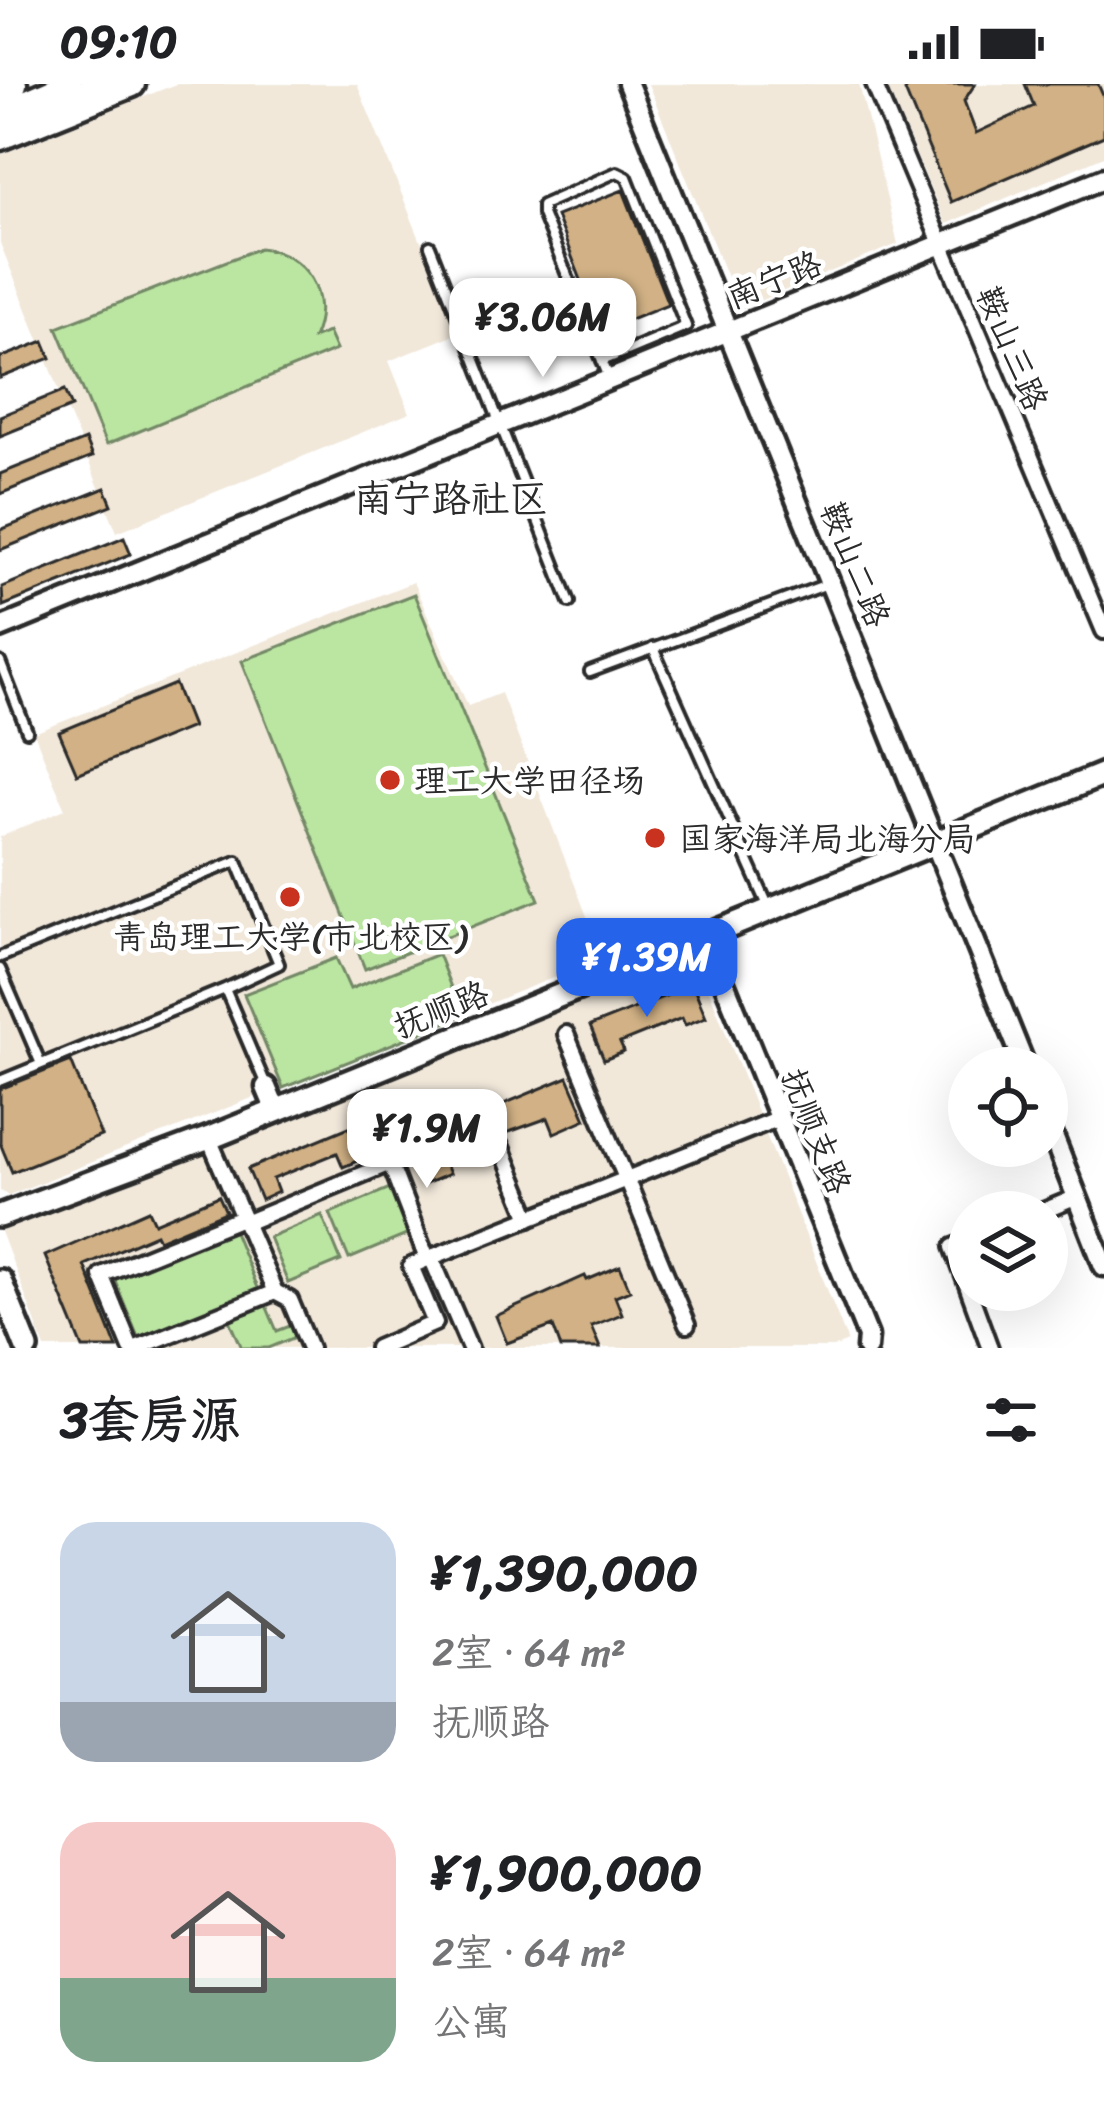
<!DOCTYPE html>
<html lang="zh">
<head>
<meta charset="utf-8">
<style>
	:root { --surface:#fff; --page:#f6f6f6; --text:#202124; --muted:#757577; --accent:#2563eb }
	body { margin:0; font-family:Sriracha,"LXGW WenKai TC",sans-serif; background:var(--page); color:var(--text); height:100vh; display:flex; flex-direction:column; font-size:45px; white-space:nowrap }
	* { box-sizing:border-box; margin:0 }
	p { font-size:39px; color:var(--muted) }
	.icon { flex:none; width:66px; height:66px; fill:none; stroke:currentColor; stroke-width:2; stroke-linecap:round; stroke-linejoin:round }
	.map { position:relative; height:1264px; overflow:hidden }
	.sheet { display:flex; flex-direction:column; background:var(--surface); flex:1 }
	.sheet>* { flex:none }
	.fabs { position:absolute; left:948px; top:963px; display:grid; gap:24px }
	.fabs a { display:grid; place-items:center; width:120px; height:120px; border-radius:50%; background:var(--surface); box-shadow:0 12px 48px #0002; font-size:60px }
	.price { position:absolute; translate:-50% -102px; padding:0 27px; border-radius:24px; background:#fff; color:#222; font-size:39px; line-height:78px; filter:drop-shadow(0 3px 6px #0008) }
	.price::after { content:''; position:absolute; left:50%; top:72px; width:36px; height:27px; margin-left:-18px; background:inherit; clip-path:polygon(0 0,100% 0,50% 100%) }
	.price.active { background:var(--accent); color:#fff }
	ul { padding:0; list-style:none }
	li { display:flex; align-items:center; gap:36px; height:300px; padding:0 60px }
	li span { display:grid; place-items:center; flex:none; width:336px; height:240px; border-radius:36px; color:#555 }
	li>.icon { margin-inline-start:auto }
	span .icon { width:144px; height:144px; fill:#fffc; stroke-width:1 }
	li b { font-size:51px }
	h2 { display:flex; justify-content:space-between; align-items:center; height:144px; padding:0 60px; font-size:51px }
	.status { display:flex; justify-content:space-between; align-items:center; height:84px; padding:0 60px; background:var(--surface); direction:ltr }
	.status svg { height:33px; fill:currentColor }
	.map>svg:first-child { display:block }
</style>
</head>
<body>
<div class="status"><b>09:10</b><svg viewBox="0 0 49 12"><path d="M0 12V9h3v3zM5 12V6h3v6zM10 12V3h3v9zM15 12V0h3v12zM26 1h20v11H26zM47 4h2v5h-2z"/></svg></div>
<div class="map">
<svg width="1104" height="1264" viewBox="0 0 1104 1264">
	<rect width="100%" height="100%" fill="#fff"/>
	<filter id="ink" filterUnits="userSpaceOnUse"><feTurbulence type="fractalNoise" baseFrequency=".00833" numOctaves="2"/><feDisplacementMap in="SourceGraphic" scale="24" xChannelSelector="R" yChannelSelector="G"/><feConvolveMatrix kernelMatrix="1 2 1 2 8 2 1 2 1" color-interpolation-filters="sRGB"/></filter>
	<g filter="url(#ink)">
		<path fill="#f1e8da" d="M 176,0 L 357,0 L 458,249 L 389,277 L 410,329 L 117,448 L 0,159 L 0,71 Z
			M 648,0 L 859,0 L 898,160 L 740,225 Z
			M 886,0 L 1104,0 L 1104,72 L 946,140 Z
			M 413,498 L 468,622 L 501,609 L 603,874 L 9,1111 L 0,1107 L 0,753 L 65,725 L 34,649 Z
			M 696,873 L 848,1258 L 833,1264 L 45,1264 L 0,1145 Z"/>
		<path fill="#bbe6a2" stroke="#738866" stroke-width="3" d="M 260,164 C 306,168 333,212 313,254 L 328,248 L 336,266 L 106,361 L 57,243 Z
			M 414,510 L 539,816 L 365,885 L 242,577 Z
			M 438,870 L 462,932 L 283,1004 L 244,910 L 336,874 L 350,905 Z
			M 390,1104 L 409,1150 L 349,1175 L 330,1129 Z
			M 322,1131 L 341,1177 L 288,1199 L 269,1153 Z
			M 233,1145 L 259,1209 L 140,1258 L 114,1194 Z
			M 265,1219 L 277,1247 L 298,1239 L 303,1250 L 269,1264 L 242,1264 L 229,1234 Z"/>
		<path fill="#d1b185" stroke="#2b2b2b" stroke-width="3" d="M 910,0 L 975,0 L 964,17 L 976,49 L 1034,22 L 1025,0 L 1098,0 L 1104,14 L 1104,52 L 951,118 L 905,7 Z
			M 623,106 L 668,220 L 601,247 L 556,132 Z
			M 44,257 L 51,274 L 0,294 L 0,274 Z
			M 65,306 L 72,323 L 0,352 L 0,332 Z
			M 85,356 L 92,373 L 0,410 L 0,390 Z
			M 105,404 L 112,421 L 0,466 L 0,446 Z
			M 124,453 L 131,470 L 3,522 L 2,503 Z
			M 175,600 L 192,643 L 77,690 L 59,648 Z
			M 693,901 L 706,933 L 685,941 L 682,934 L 620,959 L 624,968 L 604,976 L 590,942 Z
			M 71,977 L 101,1052 L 12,1088 L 0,1059 L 0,1005 Z
			M 568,993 L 586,1035 L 554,1049 L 548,1034 L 498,1052 L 444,1078 L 449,1090 L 423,1101 L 406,1061 Z
			M 349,1043 L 362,1075 L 343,1083 L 337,1069 L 273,1095 L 278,1108 L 261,1116 L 248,1085 Z
			M 219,1112 L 226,1128 L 159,1156 L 156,1150 L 84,1181 L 117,1264 L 83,1264 L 45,1172 L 149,1126 L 155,1139 Z
			M 620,1182 L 630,1206 L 615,1212 L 622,1230 L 591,1242 L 600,1264 L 561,1264 L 553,1242 L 507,1259 L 496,1232 L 585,1192 L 587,1196 Z"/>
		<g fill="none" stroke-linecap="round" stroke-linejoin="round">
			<defs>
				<path id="service" d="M 430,162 L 570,518
					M 602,277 L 686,242 L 627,93 L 617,88 L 542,121 L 542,130 L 610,296
					M 653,564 L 770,826
					M 0,578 L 27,647
					M 590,588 L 830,499
					M 0,873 L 237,777 L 279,880 L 225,905
					M 0,885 L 41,980
					M 0,997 L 225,905 L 266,1001"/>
				<path id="minor" d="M 874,0 L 1104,547
					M 566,950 L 687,1241
					M 501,1063 L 530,1134
					M 213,1064 L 275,1208 L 290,1216 L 310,1264
					M 1041,1128 L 1077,1113
					M 245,1139 L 390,1079 L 427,1175 L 411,1182 L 435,1239 L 377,1264
					M 969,1157 L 953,1163 L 990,1264
					M 431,1173 L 470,1264
					M 427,1175 L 779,1034
					M 131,1264 L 101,1191 L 242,1134
					M 136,1264 L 275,1208"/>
				<path id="tertiary" d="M 628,0 L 1026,984
					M 0,544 L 1104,94
					M 706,854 L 868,1252 L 867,1264
					M 266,1003 L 276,1027
					M 1047,1037 L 1104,1182"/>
				<path id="secondary" d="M 0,1132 L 212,1053 L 1104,690"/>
				<path id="primary" d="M 55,19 L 99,0
					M 0,1197 L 27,1264"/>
				<path id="trunk" d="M 0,6 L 14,0
					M 0,30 L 69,0
					M 0,53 L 132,0"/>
			</defs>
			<use href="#service" stroke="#2b2b2b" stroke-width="16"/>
			<use href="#minor" stroke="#2b2b2b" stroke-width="22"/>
			<use href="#tertiary" stroke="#2b2b2b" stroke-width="27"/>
			<use href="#secondary" stroke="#2b2b2b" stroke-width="30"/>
			<use href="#primary" stroke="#2b2b2b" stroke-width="30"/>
			<use href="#trunk" stroke="#2b2b2b" stroke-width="33"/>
			<use href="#service" stroke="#fff" stroke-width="8"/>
			<use href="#minor" stroke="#fff" stroke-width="14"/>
			<use href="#tertiary" stroke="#fff" stroke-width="18"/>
			<use href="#secondary" stroke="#fff" stroke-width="21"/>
			<use href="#primary" stroke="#fff" stroke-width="21"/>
			<use href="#trunk" stroke="#fff" stroke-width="24"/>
		</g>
	</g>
	<g fill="#c8321e" stroke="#fff" stroke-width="4.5">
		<circle cx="390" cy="696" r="12"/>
		<circle cx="655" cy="754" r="12"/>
		<circle cx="290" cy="813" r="12"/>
	</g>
	<g text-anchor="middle" stroke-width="9" stroke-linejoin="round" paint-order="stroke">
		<g font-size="33" fill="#2b2b2b" stroke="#fff">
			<text transform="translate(774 195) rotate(-22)" y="12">南宁路</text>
			<text transform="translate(1013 264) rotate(67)" y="12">鞍山三路</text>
			<text transform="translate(856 480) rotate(68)" y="12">鞍山二路</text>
			<text transform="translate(441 925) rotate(-22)" y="12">抚顺路</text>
			<text transform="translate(817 1047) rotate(68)" y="12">抚顺支路</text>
		</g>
		<g font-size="33" fill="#2b2b2b" stroke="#fff" text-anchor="start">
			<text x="414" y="708">理工大学田径场</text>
			<text x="679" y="766">国家海洋局北海分局</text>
			<text x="290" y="864" text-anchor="middle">青岛理工大学(市北校区)</text>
		</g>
		<g font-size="39" fill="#2b2b2b" stroke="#fff">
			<text x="451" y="428">南宁路社区</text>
		</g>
	</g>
</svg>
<div class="fabs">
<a><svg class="icon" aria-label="locate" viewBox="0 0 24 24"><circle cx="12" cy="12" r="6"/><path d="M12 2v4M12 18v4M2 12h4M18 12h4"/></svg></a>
<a><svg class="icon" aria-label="layers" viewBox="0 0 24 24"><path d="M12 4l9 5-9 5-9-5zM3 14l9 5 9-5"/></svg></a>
</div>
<b class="price" style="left:543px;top:296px">¥3.06M</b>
<b class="price active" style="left:647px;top:936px">¥1.39M</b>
<b class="price" style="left:427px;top:1107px">¥1.9M</b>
</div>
<section class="sheet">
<h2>3套房源<svg class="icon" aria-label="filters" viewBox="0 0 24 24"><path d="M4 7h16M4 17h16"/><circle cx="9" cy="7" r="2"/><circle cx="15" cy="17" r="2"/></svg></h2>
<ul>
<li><span style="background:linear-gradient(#c9d6e8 75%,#9aa5b1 0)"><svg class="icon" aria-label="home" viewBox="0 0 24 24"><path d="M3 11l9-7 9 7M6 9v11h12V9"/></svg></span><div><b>¥1,390,000</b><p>2室 · 64 m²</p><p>抚顺路</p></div></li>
<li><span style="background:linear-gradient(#f6c9c9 65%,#7fa58c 0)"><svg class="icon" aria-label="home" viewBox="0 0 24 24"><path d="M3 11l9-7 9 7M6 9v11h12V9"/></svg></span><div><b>¥1,900,000</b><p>2室 · 64 m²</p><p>公寓</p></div></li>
</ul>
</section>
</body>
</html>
